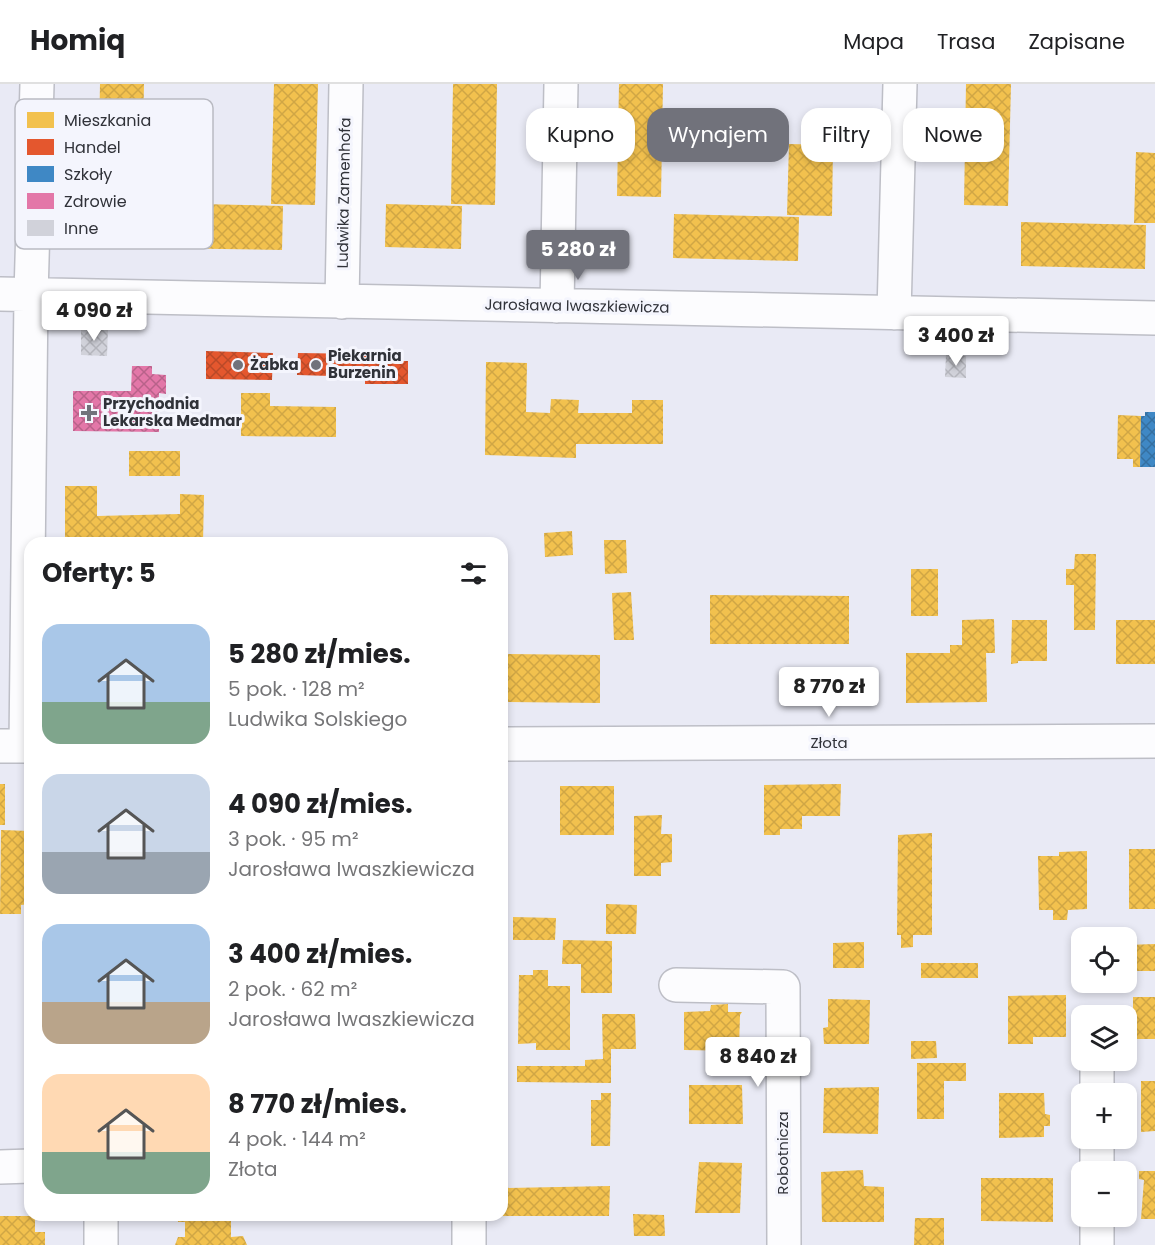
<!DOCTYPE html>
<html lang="pl">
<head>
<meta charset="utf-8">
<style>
	:root { --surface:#fff; --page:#f2f2f2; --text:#202124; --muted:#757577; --line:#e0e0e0; --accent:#71727b }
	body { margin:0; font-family:Poppins,sans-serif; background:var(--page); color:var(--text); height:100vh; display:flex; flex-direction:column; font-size:22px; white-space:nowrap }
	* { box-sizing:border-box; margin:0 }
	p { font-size:20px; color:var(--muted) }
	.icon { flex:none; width:33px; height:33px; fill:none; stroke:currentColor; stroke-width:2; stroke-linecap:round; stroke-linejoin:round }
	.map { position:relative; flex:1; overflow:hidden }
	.details { position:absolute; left:24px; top:453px; width:484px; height:684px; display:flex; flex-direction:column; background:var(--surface); border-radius:18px; box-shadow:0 3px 9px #0003 }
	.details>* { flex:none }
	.hud { position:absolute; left:526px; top:24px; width:538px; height:54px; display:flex; gap:12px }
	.buttons { position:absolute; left:1071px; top:843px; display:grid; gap:12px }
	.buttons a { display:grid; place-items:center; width:66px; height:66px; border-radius:12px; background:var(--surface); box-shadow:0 3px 9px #0003; font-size:30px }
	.price { position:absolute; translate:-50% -51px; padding:0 14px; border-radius:6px; background:#fff; color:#222; font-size:20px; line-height:39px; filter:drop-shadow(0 2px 3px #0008) }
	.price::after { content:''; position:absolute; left:50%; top:36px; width:18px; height:14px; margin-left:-9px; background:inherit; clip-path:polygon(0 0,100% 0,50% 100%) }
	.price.on { background:var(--accent); color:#fff }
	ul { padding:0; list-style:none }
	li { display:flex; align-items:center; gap:18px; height:150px; padding:0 18px }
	li span { display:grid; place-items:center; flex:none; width:168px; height:120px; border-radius:18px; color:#555 }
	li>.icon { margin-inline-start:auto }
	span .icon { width:72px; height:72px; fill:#fffc; stroke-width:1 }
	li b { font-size:26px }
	h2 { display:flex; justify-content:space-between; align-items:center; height:72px; padding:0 18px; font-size:26px }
	.pill { padding:0 21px; border-radius:18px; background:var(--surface); box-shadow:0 3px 9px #0003; font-size:21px; line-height:54px }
	.pill.on { background:var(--accent); color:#fff }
	header { display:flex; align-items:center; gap:36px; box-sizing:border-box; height:84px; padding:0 30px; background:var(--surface); border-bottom:2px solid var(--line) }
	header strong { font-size:28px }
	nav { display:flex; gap:33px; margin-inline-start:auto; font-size:21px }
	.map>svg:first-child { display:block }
</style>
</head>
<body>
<header>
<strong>Homiq</strong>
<nav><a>Mapa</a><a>Trasa</a><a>Zapisane</a></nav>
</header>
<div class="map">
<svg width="1155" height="1161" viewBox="0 0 1155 1161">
	<defs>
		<pattern id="homes-cross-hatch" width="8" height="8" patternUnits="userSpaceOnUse" patternTransform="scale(1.5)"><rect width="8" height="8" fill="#f2c14e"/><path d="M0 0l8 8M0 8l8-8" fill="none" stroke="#d0a645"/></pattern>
		<pattern id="shops-cross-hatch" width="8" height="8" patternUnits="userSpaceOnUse" patternTransform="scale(1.5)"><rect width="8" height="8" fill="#e4572e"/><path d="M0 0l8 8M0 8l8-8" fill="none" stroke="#b94928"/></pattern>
		<pattern id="schools-cross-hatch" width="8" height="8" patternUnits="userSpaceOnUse" patternTransform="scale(1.5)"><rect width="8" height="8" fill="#3f88c5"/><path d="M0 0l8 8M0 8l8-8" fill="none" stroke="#3570a1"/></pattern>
		<pattern id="health-cross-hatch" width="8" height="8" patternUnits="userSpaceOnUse" patternTransform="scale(1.5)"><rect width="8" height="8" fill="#e377a8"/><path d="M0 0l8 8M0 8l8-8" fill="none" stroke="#b8628a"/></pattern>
		<pattern id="building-cross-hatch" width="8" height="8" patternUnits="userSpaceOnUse" patternTransform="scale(1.5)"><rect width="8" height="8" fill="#d1d2da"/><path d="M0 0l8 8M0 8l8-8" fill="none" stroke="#b4b5bc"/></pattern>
	</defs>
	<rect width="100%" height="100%" fill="#e9eaf5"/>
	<path fill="url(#homes-cross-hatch)" d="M 100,0 L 144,0 L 142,103 L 98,102 Z
		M 274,0 L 318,0 L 315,121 L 271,120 Z
		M 453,0 L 497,0 L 495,121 L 451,120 Z
		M 619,0 L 663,0 L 661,113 L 617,112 Z
		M 966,0 L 1011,0 L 1008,122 L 964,121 Z
		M 789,60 L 833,61 L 832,132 L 787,131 Z
		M 1136,68 L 1155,69 L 1155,139 L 1134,139 Z
		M 158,119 L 283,122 L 282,166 L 157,164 Z
		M 386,120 L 462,122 L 461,165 L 385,163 Z
		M 674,130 L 799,133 L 798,177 L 673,174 Z
		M 1021,138 L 1146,141 L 1145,185 L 1021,182 Z
		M 486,278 L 527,279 L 526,328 L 550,329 L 551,315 L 579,316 L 578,329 L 632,329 L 632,316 L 663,316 L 663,360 L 576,360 L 576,374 L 485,371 Z
		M 241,309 L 270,309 L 270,322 L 336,323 L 336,353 L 241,352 Z
		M 1118,331 L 1141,332 L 1140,383 L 1133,383 L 1133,375 L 1117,375 Z
		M 129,367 L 180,367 L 180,392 L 129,392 Z
		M 65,402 L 97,402 L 97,432 L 180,430 L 180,410 L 204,411 L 203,459 L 65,459 Z
		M 572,447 L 573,471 L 545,473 L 544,449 Z
		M 604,456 L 626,456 L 627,489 L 605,490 Z
		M 1075,470 L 1096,470 L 1095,546 L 1074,546 L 1074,501 L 1066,501 L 1066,485 L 1074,485 Z
		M 911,485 L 938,485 L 938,532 L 911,532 Z
		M 631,508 L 634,556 L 614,556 L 612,509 Z
		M 710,511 L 849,512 L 849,560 L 710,560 Z
		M 994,535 L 995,569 L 986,569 L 987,618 L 906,619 L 906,569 L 950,569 L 950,561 L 962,561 L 962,536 Z
		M 1012,536 L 1047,536 L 1047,577 L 1018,577 L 1018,579 L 1011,580 Z
		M 1116,536 L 1155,536 L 1155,580 L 1116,580 Z
		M 506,570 L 600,571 L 600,619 L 506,618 Z
		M 0,700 L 5,700 L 5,741 L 0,741 Z
		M 841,700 L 840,732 L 802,732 L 802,745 L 780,745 L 780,751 L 764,751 L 764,701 Z
		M 560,702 L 614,702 L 614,751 L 560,751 Z
		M 662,731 L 661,750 L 672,750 L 672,778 L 661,779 L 661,792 L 634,792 L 634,732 Z
		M 1,746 L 30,747 L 30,820 L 21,821 L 21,830 L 0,830 Z
		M 932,749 L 932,851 L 913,851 L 913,863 L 901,864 L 901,851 L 897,851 L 898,751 Z
		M 1129,765 L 1155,765 L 1155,825 L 1129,825 Z
		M 1087,767 L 1087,825 L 1068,826 L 1067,836 L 1053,836 L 1053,826 L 1039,826 L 1038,772 L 1059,772 L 1059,768 Z
		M 606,820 L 637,821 L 636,850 L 606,850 Z
		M 513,833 L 556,834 L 555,856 L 513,856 Z
		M 563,856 L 612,857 L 612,909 L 581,909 L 581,880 L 562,880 Z
		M 864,858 L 864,884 L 833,884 L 833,859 Z
		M 1155,860 L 1155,887 L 1126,887 L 1126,861 Z
		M 921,879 L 978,879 L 978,894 L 921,894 Z
		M 533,886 L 548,886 L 548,902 L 570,902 L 570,966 L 536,966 L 536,959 L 518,960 L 519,891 L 533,891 Z
		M 1066,911 L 1066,953 L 1033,953 L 1033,960 L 1008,960 L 1008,912 Z
		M 1133,913 L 1155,913 L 1155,955 L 1133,955 Z
		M 828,915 L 870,916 L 869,960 L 824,960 L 823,944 L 828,943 Z
		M 728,920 L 728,928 L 742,928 L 740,931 L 739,964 L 742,967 L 684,966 L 684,928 L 710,927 L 711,921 Z
		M 602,930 L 635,930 L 636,965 L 611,965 L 611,999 L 517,998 L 517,982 L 585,982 L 585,976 L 603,975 Z
		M 911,957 L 936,957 L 937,974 L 911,975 Z
		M 917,979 L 966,979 L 966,997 L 944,997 L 944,1035 L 917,1035 Z
		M 1141,997 L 1155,997 L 1155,1047 L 1141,1048 Z
		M 689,1001 L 742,1001 L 743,1040 L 689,1040 Z
		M 879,1003 L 878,1050 L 823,1049 L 824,1004 Z
		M 601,1009 L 611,1009 L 610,1062 L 591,1062 L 591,1016 L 601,1016 Z
		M 999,1009 L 1044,1009 L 1045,1030 L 1050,1031 L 1050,1042 L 1044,1042 L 1044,1053 L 999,1054 Z
		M 699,1078 L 742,1079 L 740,1129 L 695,1129 Z
		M 863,1086 L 864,1102 L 884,1103 L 884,1138 L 822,1138 L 821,1088 Z
		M 1139,1087 L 1155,1087 L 1155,1135 L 1141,1135 L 1144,1096 L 1139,1095 Z
		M 981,1094 L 1053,1094 L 1053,1138 L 981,1137 Z
		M 610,1102 L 609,1132 L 502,1132 L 503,1104 Z
		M 633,1130 L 664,1131 L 665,1152 L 634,1152 Z
		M 178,1131 L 231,1131 L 231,1153 L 243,1152 L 247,1161 L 175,1161 L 178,1153 L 185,1153 L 185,1138 L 178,1138 Z
		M 0,1132 L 35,1132 L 35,1148 L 45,1148 L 45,1161 L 0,1161 Z
		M 915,1134 L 944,1134 L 944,1161 L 914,1161 Z"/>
	<path fill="url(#shops-cross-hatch)" d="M 206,267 L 273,269 L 272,296 L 206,295 Z
		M 298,269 L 368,270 L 368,277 L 408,277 L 408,300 L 365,300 L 365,293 L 297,291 Z"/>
	<path fill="url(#schools-cross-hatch)" d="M 1145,328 L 1155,328 L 1155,383 L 1140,383 L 1141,332 L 1145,332 Z"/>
	<path fill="url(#health-cross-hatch)" d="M 132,282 L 152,282 L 152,290 L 166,291 L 166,310 L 159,309 L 159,348 L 73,347 L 73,307 L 131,307 Z"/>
	<path fill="url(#building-cross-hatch)" d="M 81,245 L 108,246 L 107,272 L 81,271 Z
		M 946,271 L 966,272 L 966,294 L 945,293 Z"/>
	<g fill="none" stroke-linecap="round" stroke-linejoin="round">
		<defs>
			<path id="minor" d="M 0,210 L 1155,234
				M 342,218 L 346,0
				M 557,222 L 561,0
				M 894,229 L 900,0
				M 502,660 L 1155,657
				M 0,662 L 30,662
				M 26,662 L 31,211 L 37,0
				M 676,901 L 783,903 L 784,1161
				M 1097,1010 L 1097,976
				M 0,1083 L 30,1082
				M 1097,1088 L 1097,1054
				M 101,1131 L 101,1161
				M 469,1131 L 469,1161
				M 1097,1161 L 1097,1132"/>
		</defs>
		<use href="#minor" stroke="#bdbec6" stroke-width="36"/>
		<use href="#minor" stroke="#fcfcfe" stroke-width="33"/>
	</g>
	<g fill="#71727b" stroke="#f4f5fd" stroke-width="2">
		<circle cx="238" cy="281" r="6"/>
		<circle cx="316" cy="281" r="6"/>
		<path d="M86 320h6v6h6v6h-6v6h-6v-6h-6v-6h6z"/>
	</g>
	<g text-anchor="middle" stroke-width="6" stroke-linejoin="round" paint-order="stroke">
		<g font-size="15" fill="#303239" stroke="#f4f5fd">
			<text transform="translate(344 109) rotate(-89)" y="5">Ludwika Zamenhofa</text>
			<text transform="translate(577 222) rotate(1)" y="5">Jarosława Iwaszkiewicza</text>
			<text x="829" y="664">Złota</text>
			<text transform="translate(783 1069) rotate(-90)" y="5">Robotnicza</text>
		</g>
		<g font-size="15" font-weight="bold" fill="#303239" stroke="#f4f5fd" text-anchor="start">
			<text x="328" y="277">Piekarnia<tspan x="328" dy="17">Burzenin</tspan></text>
			<text x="250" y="286">Żabka</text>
			<text x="103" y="325">Przychodnia<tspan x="103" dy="17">Lekarska Medmar</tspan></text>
		</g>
	</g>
	<rect x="15" y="15" width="198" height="150" rx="9" fill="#f4f5fd" stroke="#b9bac2" stroke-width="1.5"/>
	<rect x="27" y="28" width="27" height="16" fill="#f2c14e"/>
	<rect x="27" y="55" width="27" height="16" fill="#e4572e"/>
	<rect x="27" y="82" width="27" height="16" fill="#3f88c5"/>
	<rect x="27" y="109" width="27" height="16" fill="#e377a8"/>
	<rect x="27" y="136" width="27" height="16" fill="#d1d2da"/>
	<g font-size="16" fill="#303239">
		<text x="64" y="42">Mieszkania</text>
		<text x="64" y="69">Handel</text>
		<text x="64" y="96">Szkoły</text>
		<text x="64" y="123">Zdrowie</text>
		<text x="64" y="150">Inne</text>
	</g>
</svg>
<div class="buttons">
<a><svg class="icon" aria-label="locate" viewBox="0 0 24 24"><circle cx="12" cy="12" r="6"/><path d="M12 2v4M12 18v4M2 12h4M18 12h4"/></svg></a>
<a><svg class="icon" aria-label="layers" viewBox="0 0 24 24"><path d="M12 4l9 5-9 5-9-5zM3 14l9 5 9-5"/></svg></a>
<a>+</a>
<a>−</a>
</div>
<b class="price on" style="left:578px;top:197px">5 280 zł</b>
<b class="price" style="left:94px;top:258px">4 090 zł</b>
<b class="price" style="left:956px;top:283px">3 400 zł</b>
<b class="price" style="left:829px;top:634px">8 770 zł</b>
<b class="price" style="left:758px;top:1004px">8 840 zł</b>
<div class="hud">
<a class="pill">Kupno</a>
<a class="pill on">Wynajem</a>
<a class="pill">Filtry</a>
<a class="pill">Nowe</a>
</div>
<section class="details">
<h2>Oferty: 5<svg class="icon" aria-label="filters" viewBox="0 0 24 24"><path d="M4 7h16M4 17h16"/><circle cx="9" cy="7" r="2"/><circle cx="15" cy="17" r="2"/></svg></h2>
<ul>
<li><span style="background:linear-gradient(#a9c7e8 65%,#7fa58c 0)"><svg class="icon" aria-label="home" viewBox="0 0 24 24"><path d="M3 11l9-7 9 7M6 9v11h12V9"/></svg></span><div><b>5 280 zł/mies.</b><p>5 pok. · 128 m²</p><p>Ludwika Solskiego</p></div></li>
<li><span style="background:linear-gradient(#c9d6e8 65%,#9aa5b1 0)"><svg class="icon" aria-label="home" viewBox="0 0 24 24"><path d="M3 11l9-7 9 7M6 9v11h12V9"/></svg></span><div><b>4 090 zł/mies.</b><p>3 pok. · 95 m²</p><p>Jarosława Iwaszkiewicza</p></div></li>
<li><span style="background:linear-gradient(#a9c7e8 65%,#b9a48a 0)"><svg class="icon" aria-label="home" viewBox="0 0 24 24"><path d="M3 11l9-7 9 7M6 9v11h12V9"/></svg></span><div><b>3 400 zł/mies.</b><p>2 pok. · 62 m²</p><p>Jarosława Iwaszkiewicza</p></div></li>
<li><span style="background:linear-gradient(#ffd9b3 65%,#7fa58c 0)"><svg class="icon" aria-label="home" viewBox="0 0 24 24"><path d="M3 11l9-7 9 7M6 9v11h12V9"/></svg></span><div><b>8 770 zł/mies.</b><p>4 pok. · 144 m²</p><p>Złota</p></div></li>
</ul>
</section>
</div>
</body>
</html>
